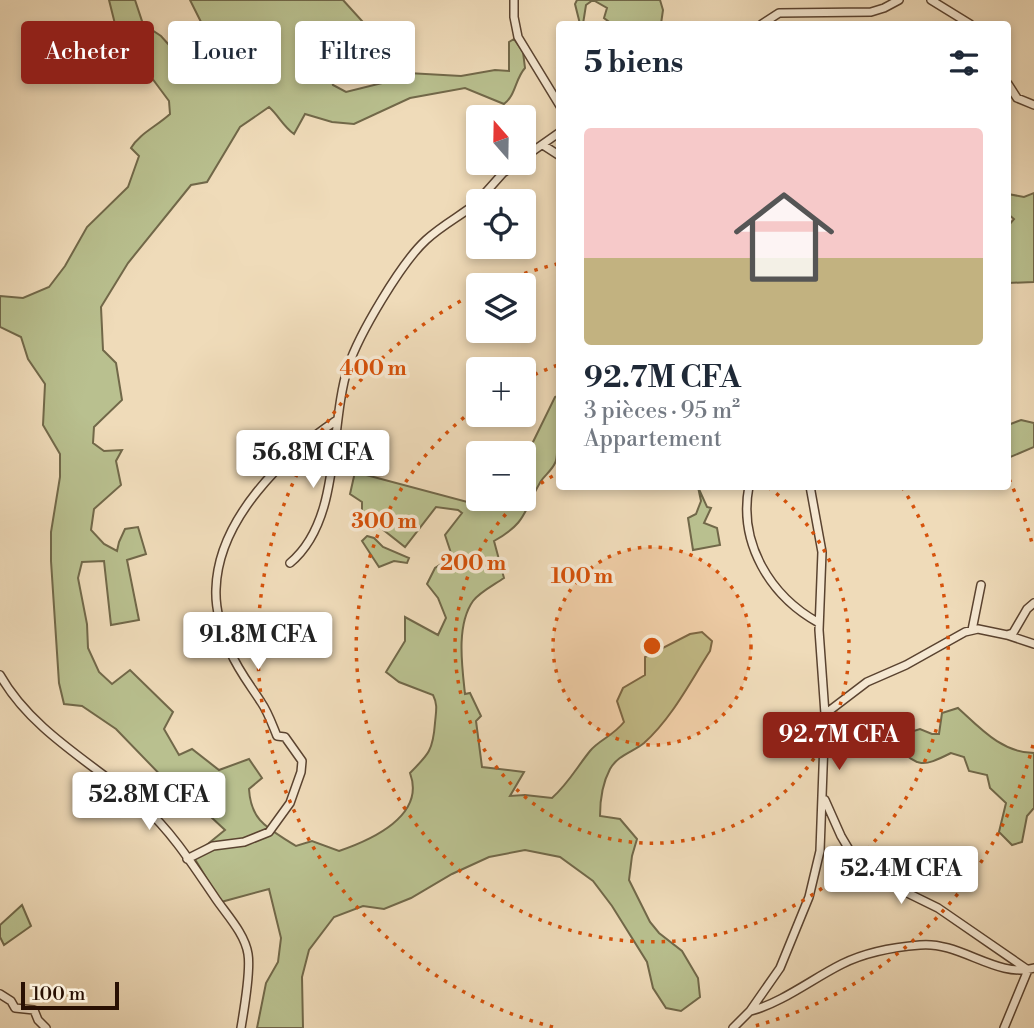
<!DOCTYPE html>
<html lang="fr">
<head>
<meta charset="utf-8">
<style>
	:root { --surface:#fff; --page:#f6f6f7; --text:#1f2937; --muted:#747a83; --accent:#8f2418 }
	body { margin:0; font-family:"Libre Bodoni",serif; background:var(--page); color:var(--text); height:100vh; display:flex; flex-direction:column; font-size:26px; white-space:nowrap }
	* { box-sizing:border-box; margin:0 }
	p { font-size:23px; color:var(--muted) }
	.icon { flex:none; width:38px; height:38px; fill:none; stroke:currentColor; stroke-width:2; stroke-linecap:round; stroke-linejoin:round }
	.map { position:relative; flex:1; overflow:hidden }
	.sheet { position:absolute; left:556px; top:21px; width:455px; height:469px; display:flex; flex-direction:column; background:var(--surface); border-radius:7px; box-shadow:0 4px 10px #0003 }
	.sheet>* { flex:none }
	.hud { position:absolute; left:21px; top:21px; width:430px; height:63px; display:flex; gap:14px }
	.needle { width:46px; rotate:340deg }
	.controls { position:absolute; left:466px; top:105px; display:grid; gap:14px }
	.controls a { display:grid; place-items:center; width:70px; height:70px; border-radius:7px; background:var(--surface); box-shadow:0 4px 10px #0003; font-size:35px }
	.scale { position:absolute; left:21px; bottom:18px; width:98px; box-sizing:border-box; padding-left:7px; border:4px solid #291003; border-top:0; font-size:19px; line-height:24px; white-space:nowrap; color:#291003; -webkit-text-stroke:5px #f5e8d2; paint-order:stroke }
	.price { position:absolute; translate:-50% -60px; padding:0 16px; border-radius:7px; background:#fff; color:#222; font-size:23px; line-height:46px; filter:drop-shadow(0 2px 4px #0008) }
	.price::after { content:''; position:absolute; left:50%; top:42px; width:21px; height:16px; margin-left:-10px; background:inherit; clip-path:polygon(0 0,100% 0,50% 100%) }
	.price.current { background:var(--accent); color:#fff }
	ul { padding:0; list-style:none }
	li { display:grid; align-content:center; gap:14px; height:371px; padding:0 28px }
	li span { display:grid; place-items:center; height:217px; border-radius:7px; color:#555 }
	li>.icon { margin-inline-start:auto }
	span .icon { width:126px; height:126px; fill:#fffc; stroke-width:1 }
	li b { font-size:30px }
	h2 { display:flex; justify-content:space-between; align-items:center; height:84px; padding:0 28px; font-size:30px }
	.tag { padding:0 24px; border-radius:7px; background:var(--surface); box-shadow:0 4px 10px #0003; font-size:24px; line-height:63px }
	.tag.current { background:var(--accent); color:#fff }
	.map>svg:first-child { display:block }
</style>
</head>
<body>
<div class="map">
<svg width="1034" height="1028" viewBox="0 0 1034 1028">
	<rect width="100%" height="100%" fill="#efdbb9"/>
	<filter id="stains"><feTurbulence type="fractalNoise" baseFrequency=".00286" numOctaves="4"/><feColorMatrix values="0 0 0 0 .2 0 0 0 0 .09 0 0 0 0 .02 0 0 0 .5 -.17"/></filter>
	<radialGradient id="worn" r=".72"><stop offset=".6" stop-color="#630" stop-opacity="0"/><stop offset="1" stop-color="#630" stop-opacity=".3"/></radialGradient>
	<path fill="#b9c08f" stroke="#716849" stroke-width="2" d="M 109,0 L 135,0 L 143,24 L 161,36 L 178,55 L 194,59 L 209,38 L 190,0 L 343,0 L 371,31 L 395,43 L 387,52 L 333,42 L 326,57 L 333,85 L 346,92 L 382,83 L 408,73 L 461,76 L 495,70 L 509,71 L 509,42 L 514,39 L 523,52 L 525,68 C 515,79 516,95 504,104 L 465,88 L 410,98 L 354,124 L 332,122 L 305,114 L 294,134 C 283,126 279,116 269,107 L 240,127 L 207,182 L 191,185 L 128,263 L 101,307 L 103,350 L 116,363 L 122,400 L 94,427 L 93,443 L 104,451 L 122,450 L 116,461 L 121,485 L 94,509 L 91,530 L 104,544 L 117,551 L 119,542 L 125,529 L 138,527 L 146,554 L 127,560 L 139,620 L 111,625 L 104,561 L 82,562 L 78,578 L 87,624 L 88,648 L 99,672 L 112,684 L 130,670 L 173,712 L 164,729 L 179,755 L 192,749 L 219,770 L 249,759 L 262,778 L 249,789 C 251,823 270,829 296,846 L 312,841 L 339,851 C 371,840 426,816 410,773 C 429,754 433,750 435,723 C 436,711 438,705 433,695 L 399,682 L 386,672 L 405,641 L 405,617 L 438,635 L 446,618 L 438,598 L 427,584 L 435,568 L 446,561 L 451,553 L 445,535 L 462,513 L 458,510 L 436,507 L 405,547 L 362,513 L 362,502 L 350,494 L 355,472 L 486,507 L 486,499 L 523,499 L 523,453 L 521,453 L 532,444 L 555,397 L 560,395 L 560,436 C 555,445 559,455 555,463 C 552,470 545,475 541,481 C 523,511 528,522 494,541 L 504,578 C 494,585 480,592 473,601 C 456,625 462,666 465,694 L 470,693 L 481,716 L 476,721 L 482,767 L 524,772 L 510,796 L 525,795 L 552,798 C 568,784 577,767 590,751 C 599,740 613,736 624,722 L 617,701 L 623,688 L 645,675 L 645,657 L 690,634 L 702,632 L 712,641 L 710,651 C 690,682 672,718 644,743 C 633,752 618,755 610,769 C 602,784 600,799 600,816 L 620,819 L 637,839 L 632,856 L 629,880 L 650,922 L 659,933 L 682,951 L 698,978 L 700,997 L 681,1011 L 666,1008 L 653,988 L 647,962 L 612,906 L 593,881 L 560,857 L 525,850 L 489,857 L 452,874 L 411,898 L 384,909 L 363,906 L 334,917 L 309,950 L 302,977 L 303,1028 L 257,1028 L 266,983 L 278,962 L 281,938 L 269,889 L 221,902 L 193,856 L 225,830 L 196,803 L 173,788 L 116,729 L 82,706 L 64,704 L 59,683 L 51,561 L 51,532 L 60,477 L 60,454 L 43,425 L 45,384 L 28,359 L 21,337 L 0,327 L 0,296 L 23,298 L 49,287 L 65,266 L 87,227 L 128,187 L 139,156 L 131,148 C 139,134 157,126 170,114 L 169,101 L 140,62 L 132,40 L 115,24 Z
		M 577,0 L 660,0 L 663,10 L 661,24 L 612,24 L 604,18 L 607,8 L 593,0 L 586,5 L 583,24 L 580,24 L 575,4 Z
		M 1034,193 L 1034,282 L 1008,283 L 1008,226 L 1014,219 L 1008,214 L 1008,194 L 1024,197 Z
		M 1021,420 L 1034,423 L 1034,447 L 1008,458 L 1008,425 Z
		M 698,487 L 707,507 L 711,508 L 704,523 L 717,528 L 720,545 L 693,550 L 688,518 L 696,514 L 701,501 Z
		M 367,536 L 374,538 L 383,547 L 409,558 L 407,563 L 394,561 L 379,567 L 362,541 Z
		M 958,708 C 980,728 1002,753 1034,753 L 1034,808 L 1027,816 L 1022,842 L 1012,845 L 999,832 L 1006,803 L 990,788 L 987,775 L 969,771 L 964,757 L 951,753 C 919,769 919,766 893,744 L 897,736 L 920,729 L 932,734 L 939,734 L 942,713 Z
		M 22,905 L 31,926 L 4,945 L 0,937 L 0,925 Z"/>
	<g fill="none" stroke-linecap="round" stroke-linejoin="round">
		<defs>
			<path id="minor" d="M 514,0 L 514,17 L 518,37 L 560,106
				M 931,0 L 970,24
				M 762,24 L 779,13 L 871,12 L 884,8 L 899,0
				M 1008,84 L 1017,98 L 1034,105
				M 543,145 L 560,156
				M 523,158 L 560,132
				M 478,201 L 503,173 L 517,163
				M 749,486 C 738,543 770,596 819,623
				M 290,563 C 342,520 329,426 348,367 C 359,334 401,263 426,240 C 442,225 462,215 478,202
				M 972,630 L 981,585
				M 1007,635 L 1034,644
				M 0,675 C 32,732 96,765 144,807 C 173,833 194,867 216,899 C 227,915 245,934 248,954 C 251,972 244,1009 241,1028
				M 825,714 L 867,682 L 906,665 L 965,632 L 978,629 L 1007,635 L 1013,633 L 1027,609 L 1034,603
				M 825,800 L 841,836 L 857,863 L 881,880 L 938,908 L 1028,970 L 1004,1028
				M 187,859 L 213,846 L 244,842 L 269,832 L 290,803 L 301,772 L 302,761 L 285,737 L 277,736 C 272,724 268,712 261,702 C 250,685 238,670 230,651 C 222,632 215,610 216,589 C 218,519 283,456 337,420
				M 0,994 L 11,1001 L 15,1008 L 34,1010 L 38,1020 L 46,1028
				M 751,1011 C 783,1002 812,979 842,964 C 864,953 895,947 920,945 C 960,941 997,979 1034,968
				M 733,1028 L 750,1011 L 780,968 L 809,897 L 820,851 L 825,714 L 819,630 L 822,552 L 810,486"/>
		</defs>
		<use href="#minor" stroke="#5a4330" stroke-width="10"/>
		<use href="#minor" stroke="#f5e8d2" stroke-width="7"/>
	</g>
	<circle cx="652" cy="646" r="99" fill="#d5520b" fill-opacity=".12"/>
	<g fill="none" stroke="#d5520b" stroke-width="3.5" stroke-dasharray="3.5 7">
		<circle cx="652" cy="646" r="99"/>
		<path d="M524 496A197 197 0 0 1 560 472M768 487A197 197 0 1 1 520 500"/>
		<path d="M525 379A296 296 0 0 1 558 365M902 487A296 296 0 1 1 476 408"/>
		<path d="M1033 745A394 394 0 0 1 751 1027M553 1027A394 394 0 0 1 476 293M495 285A394 394 0 0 1 557 264M1009 479A394 394 0 0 1 1033 547"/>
	</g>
	<circle cx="652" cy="646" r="10" fill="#d5520b" stroke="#f5e8d2" stroke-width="3.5"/>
	<g font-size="21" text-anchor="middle" font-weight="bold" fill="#d5520b" stroke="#f5e8d2" stroke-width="7" stroke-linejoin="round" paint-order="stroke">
		<text x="373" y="375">400 m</text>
		<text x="384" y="528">300 m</text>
		<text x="473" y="570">200 m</text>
		<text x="582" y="583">100 m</text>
	</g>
	<rect width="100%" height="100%" filter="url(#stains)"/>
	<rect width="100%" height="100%" fill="url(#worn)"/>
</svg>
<div class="controls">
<a><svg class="needle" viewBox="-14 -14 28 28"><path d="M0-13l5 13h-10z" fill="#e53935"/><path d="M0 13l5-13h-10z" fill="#747a83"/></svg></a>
<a><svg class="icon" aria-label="locate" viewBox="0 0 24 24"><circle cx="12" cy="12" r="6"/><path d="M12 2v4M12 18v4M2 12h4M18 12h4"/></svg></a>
<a><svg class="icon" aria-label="layers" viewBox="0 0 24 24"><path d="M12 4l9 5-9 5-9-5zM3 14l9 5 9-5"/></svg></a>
<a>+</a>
<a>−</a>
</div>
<div class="scale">100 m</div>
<b class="price" style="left:313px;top:490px">56.8M CFA</b>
<b class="price" style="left:258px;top:672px">91.8M CFA</b>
<b class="price current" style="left:839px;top:772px">92.7M CFA</b>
<b class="price" style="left:149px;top:832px">52.8M CFA</b>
<b class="price" style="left:901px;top:906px">52.4M CFA</b>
<div class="hud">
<a class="tag current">Acheter</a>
<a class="tag">Louer</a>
<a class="tag">Filtres</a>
</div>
<section class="sheet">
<h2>5 biens<svg class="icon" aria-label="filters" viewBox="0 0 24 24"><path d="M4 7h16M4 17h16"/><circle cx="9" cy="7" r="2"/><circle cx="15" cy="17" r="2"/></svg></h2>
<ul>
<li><span style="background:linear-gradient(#f6c9c9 60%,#c2b280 0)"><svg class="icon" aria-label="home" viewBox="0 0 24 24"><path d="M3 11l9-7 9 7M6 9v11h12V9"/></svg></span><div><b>92.7M CFA</b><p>3 pièces · 95 m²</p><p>Appartement</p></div></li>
</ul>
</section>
</div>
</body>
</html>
